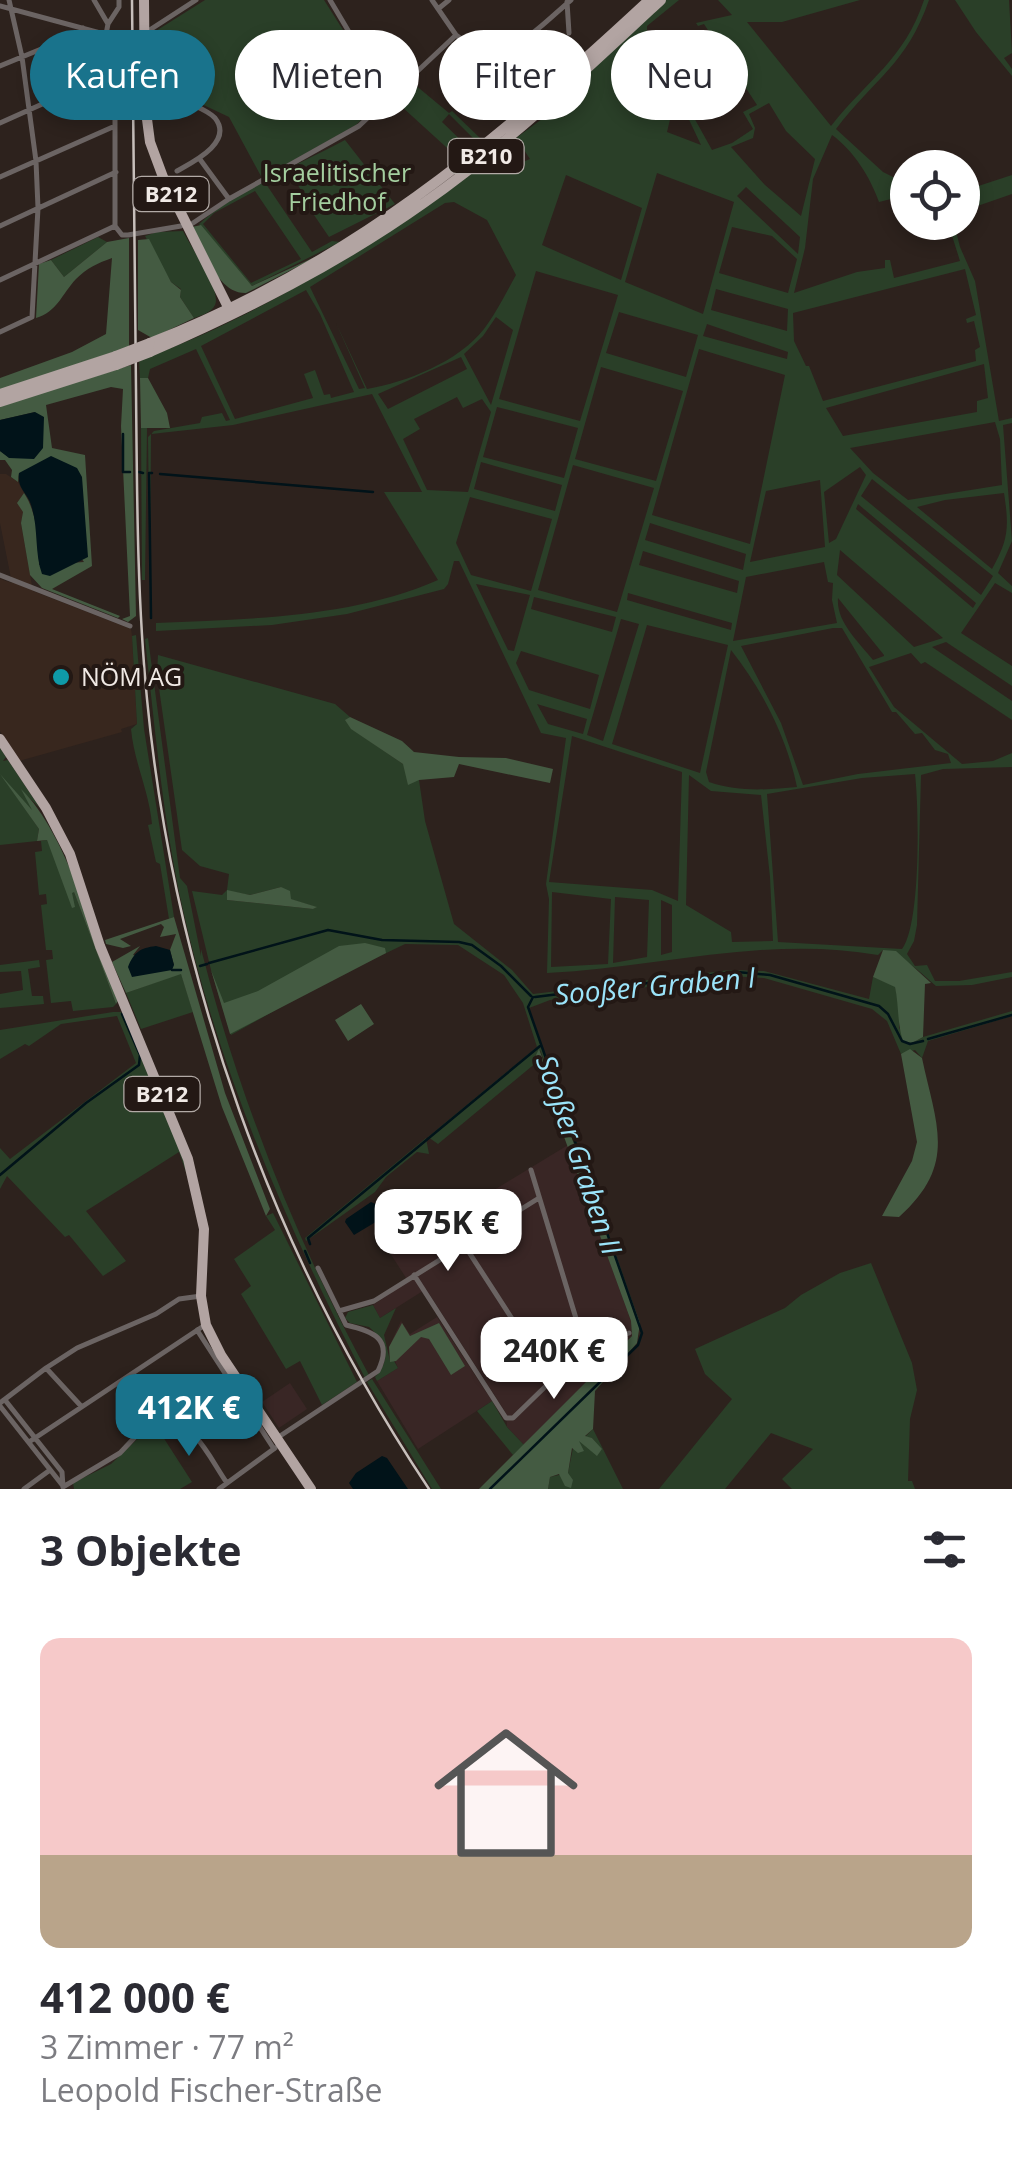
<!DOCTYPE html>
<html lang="de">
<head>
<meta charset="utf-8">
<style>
	:root { --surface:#fff; --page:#f7f7f7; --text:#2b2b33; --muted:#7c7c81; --line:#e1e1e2; --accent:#19738c }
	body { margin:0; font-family:"Open Sans",sans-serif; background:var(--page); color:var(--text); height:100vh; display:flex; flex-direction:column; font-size:38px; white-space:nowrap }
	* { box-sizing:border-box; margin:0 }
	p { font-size:32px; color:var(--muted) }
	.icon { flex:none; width:55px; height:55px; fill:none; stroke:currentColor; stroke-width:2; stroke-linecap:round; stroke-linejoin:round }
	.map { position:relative; height:1489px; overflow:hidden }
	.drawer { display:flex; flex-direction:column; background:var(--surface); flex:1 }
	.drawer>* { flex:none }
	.guide { position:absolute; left:30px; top:30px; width:952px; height:90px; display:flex; gap:20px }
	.tools { position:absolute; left:890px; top:150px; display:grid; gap:20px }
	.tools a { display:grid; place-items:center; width:90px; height:90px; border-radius:50%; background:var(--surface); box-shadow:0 5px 15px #0003; font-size:50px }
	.price { position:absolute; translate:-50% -85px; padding:0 22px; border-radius:20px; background:#fff; color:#222; font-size:32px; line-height:65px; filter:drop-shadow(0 2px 5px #0008) }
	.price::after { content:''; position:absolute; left:50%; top:60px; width:30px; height:22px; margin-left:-15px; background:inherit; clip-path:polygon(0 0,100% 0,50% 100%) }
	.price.active { background:var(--accent); color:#fff }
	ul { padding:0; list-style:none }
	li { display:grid; align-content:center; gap:20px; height:530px; padding:0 40px }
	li+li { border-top:2px solid var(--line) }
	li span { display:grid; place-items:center; height:310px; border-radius:20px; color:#555 }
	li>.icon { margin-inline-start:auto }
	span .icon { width:180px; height:180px; fill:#fffc; stroke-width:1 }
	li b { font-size:42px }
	h2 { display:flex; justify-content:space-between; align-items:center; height:120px; padding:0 40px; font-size:42px }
	.chip { padding:0 35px; border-radius:45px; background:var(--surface); box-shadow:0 5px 15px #0003; font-size:35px; line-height:90px }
	.chip.active { background:var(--accent); color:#fff }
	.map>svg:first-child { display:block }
</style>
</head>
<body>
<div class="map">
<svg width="1012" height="1489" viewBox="0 0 1012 1489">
	<rect width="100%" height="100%" fill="#2d221d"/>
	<path fill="#392625" d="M 568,1145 L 631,1321 L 632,1336 L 524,1445 L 507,1427 L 506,1413 L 426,1289 L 380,1318 L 373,1305 L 408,1281 L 390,1253 Z
		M 437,1317 L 492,1401 L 418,1449 L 377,1381 L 398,1368 L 389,1347 L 401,1321 L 410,1334 Z
		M 290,1383 L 307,1409 L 279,1428 L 262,1402 Z"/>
	<path fill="#38271e" d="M 0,474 L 6,474 L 18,482 L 24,493 L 18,503 L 23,512 L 21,524 L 33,591 L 131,629 L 132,636 L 137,724 L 121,729 L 122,732 L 19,761 L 0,731 L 0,579 L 12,583 L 0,523 Z"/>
	<path fill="#2a3f28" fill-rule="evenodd" d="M 205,0 L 324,0 L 385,96 L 356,125 L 262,178 L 229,117 L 176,92 L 155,58 L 151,34 Z
		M 665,0 L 679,0 L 647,26 L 647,33 L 712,150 L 732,143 L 753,129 L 743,112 L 757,105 L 704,24 L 698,26 L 696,23 L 732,15 L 718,0 L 860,0 L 782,22 L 747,22 L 831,126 C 868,79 904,60 924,0 L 929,0 C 907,64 874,79 836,129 L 883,172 L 907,184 L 907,195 L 879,202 C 870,177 854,151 832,135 L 813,179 L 805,248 L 794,293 L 857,272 L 885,268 L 885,260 L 890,260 L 894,278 L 960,261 L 948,223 L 954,223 L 960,247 L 975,281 L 999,421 L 1012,418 L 1012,423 L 1003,425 L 1012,541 L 998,573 L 1012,586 L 1012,593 L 995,583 L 961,633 L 1012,666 L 1012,686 L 946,642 L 932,647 L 1012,701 L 1012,720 L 925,662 L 921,664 L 911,653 L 869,667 L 894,707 L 962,764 L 993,761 L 1012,753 L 1012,767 L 943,769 L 921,775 L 917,925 L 914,941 L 907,954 L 915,966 L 927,965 L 935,981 L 959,981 L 1012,972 L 1012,977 L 972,985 L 936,986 C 919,971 904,957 883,950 L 878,955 C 766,935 658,968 547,973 L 549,899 L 546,884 L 566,738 L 541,733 L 459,561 L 454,561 L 448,584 L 444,589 L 347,614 L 272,625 L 156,631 L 156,623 C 249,619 351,618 438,580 L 384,492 L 422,492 L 372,394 L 233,425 L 151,434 L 150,582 L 148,437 L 154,431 L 200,423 L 202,417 L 222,413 L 226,421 L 230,420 L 196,349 L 150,369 L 148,378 L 140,378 L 139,360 C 270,314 387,233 499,153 L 513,166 L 530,159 L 516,138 L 553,111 L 563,117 L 578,105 L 577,82 ZM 674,103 L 683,107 L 701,145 L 667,132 ZM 769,103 L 786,131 L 815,159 L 801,216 L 765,185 L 731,147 L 753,138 L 755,128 L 749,114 ZM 657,173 L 734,202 L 703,314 L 625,282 ZM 566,175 L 642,208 L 621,280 L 542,245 ZM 746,187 L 800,237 L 798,254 L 737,196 ZM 454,202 L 487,220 L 516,275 C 506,293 496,313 484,329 C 458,362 407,382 367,389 L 336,323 L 365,388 L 359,389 L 310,287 L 445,203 ZM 732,227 L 772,236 L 797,259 L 788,293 L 719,273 ZM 965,269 L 976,315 L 966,319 L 967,323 L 974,321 L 980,347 L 975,350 L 976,361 L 823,401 L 809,366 L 806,366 L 794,341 L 793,313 ZM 536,271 L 618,295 L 580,421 L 499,399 ZM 716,289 L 788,309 L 787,331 L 711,310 ZM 306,290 L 320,314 L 354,392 L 331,398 L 330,394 L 324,395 L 315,370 L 304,374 L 313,398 L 235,419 L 201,346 ZM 619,312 L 698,335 L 686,377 L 606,353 ZM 496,317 L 513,330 L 491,405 L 464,354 L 483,336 ZM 707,324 L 788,352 L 787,359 L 703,336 ZM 699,349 L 785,375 L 750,544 L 652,515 ZM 461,357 L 467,369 L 388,409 L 378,394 ZM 984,364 L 988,398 L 977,401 L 977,412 L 843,436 L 826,408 ZM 601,367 L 683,391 L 656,481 L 575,459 ZM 457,397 L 463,408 L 482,399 L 491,412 L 468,492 L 427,490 L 403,439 L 420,429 L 414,419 ZM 497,407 L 578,428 L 564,478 L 483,457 ZM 995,422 L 1000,439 L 1002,485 L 908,500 L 873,473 L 850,448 ZM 481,462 L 562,485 L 555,511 L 474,489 ZM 573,465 L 654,488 L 617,612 L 538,590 ZM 860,467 L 866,475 L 836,539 L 829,543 L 824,492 ZM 872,479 L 993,576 L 981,595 L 861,496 ZM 820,480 L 825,547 L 750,562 L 766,491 ZM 1004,493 C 1009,526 1009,539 992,569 L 917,507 L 945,500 ZM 470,497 L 552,519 L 531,591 L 471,575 L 456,543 ZM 858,504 L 976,603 L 973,608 L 856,509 ZM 650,523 L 746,554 L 743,570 L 645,540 ZM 840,550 L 943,638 L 914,647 L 837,575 ZM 643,551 L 739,581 L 737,593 L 639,565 ZM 824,562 L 828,582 L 833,583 L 832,600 L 837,623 L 733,641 L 746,577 ZM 476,584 L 530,595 L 514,651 L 508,650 ZM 628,593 L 732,623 L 731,630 L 627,600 ZM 534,597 L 616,617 L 612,632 L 531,609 ZM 838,598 L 884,655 L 884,656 L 873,660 C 859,642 836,622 838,598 ZM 621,619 L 639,624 L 603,741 L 587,735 ZM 647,625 L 728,645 L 700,773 L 612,744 ZM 833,628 L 842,628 L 892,712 L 896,712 L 915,734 L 922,733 L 935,750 L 948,754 L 951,763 L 858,774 L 803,785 L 781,723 L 741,646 ZM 731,650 C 762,689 787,738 797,787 C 766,790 738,792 709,782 L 706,772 ZM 521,651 L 599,675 L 590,709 L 529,690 L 516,663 ZM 537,704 L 587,719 L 583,734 L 548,724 ZM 572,736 L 682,772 L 678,901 L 652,890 L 549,882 ZM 915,774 C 919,808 921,924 902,949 L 778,942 L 767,794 L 862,778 ZM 689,775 L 711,791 L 761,795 L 770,877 L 773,941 L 732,942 L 731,932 L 686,905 ZM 552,892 L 611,899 L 608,964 L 551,967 ZM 615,897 L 649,900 L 647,957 L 613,963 ZM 661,900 L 672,905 L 672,952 L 661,955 Z
		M 955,0 L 1009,0 L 1012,53 L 1004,58 L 1012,69 L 1012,76 L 976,32 Z
		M 408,79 L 449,113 L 452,111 L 481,139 L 477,142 L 449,114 L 442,122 L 469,148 L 457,157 L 390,96 Z
		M 345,140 L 395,204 L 329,237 L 301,196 L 303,194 L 290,171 L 266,184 L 312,252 L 332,241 L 340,242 L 252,286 L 199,224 C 242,186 297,166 345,140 ZM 255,191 L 301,259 L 251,283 L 203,224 L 214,213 Z
		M 1012,175 L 1012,194 L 963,211 L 963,191 Z
		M 183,231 C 190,246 222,290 215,305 C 211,313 202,315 194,318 L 180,297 L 181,289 L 171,282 L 145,236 L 157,232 Z
		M 98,237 L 107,242 L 64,277 L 51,260 Z
		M 141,428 L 147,428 L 145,580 L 142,580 Z
		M 136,635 L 144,729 L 174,917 L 169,919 L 160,864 L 156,862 L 148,825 L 152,824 C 149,791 134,762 131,729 L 137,724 L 132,636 Z
		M 148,638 L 180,878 L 187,886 L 201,956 L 201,949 C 239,1097 296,1241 369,1375 L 365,1378 C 288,1228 220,1075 183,910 C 163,821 155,730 145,639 Z
		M 158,655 L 335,704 L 350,717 L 346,720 L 352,729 L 403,764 L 419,780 L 425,821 L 454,924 L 512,970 L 533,994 L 730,970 L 764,971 L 869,999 L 873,977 L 895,986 L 900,1009 L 899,1028 L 912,1043 L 923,1037 L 1012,1011 L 1012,1016 L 928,1041 L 922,1058 L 915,1050 L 901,1054 L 887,1021 L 872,1009 L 764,978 L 730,976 L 550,1000 L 529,1008 L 640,1323 L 540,1050 L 535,1056 L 537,1062 L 438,1144 L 428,1137 L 537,1047 L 523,1003 L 504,975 L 458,945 L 405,944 L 324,983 L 231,1035 L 211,970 L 192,891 L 222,895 L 227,890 L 229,874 L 200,866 L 182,850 L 157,674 ZM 281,887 L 290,899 L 316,907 L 313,909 L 227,900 L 228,891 L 250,895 Z
		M 0,748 L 6,757 L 3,761 L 8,760 L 40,808 L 24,793 L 38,817 L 12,790 L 39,829 L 37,841 L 0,845 Z
		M 47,840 L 71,892 L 74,892 L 116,1004 L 113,1007 L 73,1011 L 71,1001 L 51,1003 L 46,960 L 53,959 L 52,950 L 46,950 L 41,905 L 47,904 L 46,894 L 39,895 L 35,852 L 42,851 L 41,841 Z
		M 39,960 L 40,967 L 28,969 L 32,996 L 43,996 L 44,1004 L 0,1008 L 0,994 L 23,990 L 21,971 L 0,972 L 0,965 Z
		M 181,973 L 193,1012 L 141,1029 L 126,993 Z
		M 113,1012 L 121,1012 L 188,1166 L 187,1175 L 179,1152 L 86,1211 L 126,1261 L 103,1276 L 69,1235 L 65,1237 L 7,1176 L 0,1189 L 0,1148 L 10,1159 L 136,1063 L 117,1016 L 61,1024 L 29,1046 L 25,1044 L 0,1059 L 0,1030 Z
		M 426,1138 L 429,1154 L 417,1152 L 386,1177 L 375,1192 L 306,1241 L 305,1238 Z
		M 273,1213 L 357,1382 L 322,1405 L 300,1361 L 286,1369 L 241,1294 L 251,1286 L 234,1259 L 275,1230 L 266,1216 Z
		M 871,1263 L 912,1363 L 917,1390 L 910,1419 L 908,1481 L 912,1481 L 915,1489 L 792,1489 L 782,1479 L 813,1449 L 771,1433 L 725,1489 L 659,1489 L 732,1399 L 705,1374 L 695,1349 L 785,1308 L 801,1295 L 840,1273 Z
		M 373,1305 L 380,1318 L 396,1308 L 384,1335 L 390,1361 L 394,1361 L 398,1368 L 377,1381 L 375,1377 C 392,1360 386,1341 369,1327 L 350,1323 L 345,1318 L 348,1312 Z
		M 372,1379 L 441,1489 L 432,1489 L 367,1382 Z
		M 492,1401 L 507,1427 L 524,1445 L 513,1455 L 477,1411 Z
		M 156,1426 L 192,1482 L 180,1489 L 74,1489 L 73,1483 L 111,1464 L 146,1431 Z
		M 593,1429 L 623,1489 L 548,1489 L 550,1477 L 568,1473 L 575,1438 L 602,1450 L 592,1438 L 585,1437 Z"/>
	<path fill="#445b42" d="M 201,225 L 252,286 L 328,251 L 246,293 C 217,294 204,249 192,227 Z
		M 129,238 L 129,347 L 0,390 L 0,378 L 72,352 L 106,334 L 112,258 C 98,263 87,268 76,279 C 62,294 57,312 36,318 L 39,264 L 51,260 L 64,277 L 107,242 Z
		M 149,239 L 171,282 L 181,290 L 180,297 L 194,318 L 152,338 L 138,330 L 138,240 Z
		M 131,365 L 136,616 L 128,622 L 122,619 L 130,616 L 121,426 L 123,389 L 111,387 L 46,405 L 52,448 L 85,455 L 92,566 L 52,589 L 120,616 L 118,618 L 42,588 L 30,575 L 21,523 L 23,512 L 17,503 L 24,493 C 37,512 39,543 39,565 L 84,562 L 19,473 L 18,482 L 11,477 L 12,470 L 5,460 L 0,460 L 0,451 L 10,458 L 35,412 L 0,420 L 0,406 Z
		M 140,378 L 148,378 L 167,413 L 170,428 L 141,428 Z
		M 350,717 L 402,741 L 414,752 L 459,757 L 506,758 L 553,769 L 550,783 L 459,764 L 454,777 L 419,780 L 408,785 L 403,764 L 351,729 L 345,720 Z
		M 0,774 L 32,810 L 21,789 C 68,835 94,938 118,1001 L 116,1004 L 74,892 L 72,893 L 75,907 L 72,908 L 47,840 L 37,841 L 39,829 Z
		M 281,887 L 290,891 L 291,899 L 317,907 L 313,909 L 227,900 L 227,890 L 250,895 Z
		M 174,917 L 225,1093 L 270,1209 L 266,1216 L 222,1107 L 181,974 L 126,993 L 112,962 L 140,946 L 133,955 L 174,965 L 170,950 L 176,934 L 160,937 L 164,927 L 161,924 L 120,939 L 131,946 L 123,948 L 106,944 L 105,940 Z
		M 365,943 L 385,948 L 386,953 L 230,1034 L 211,970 L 224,1003 L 258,991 L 339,946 Z
		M 883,950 L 896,951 L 931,983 L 925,984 L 923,1037 L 912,1043 L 903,1041 C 897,1023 899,1005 895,987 L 873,977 Z
		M 361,1004 L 374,1024 L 348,1041 L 335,1020 Z
		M 539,1049 L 640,1323 L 637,1343 L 595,1391 L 593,1429 L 585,1436 L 592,1438 L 602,1449 L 597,1456 L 579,1441 L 584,1451 L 578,1453 L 572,1448 L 568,1473 L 573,1480 L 571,1488 L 565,1486 L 559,1474 L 550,1477 L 548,1489 L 479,1489 L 632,1336 L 631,1321 L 535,1057 Z
		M 910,1049 L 922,1058 C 936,1125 958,1164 899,1217 L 882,1216 L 912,1161 L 917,1142 L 901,1054 Z
		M 402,1323 L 410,1336 L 439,1323 L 465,1366 L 451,1375 L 429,1339 L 421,1337 L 396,1361 L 390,1362 L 389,1347 Z"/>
	<path fill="#011319" d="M 35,412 L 44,417 L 43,448 L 34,459 L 9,458 L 0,451 L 0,420 Z
		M 51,456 L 77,468 L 82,477 L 88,557 L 50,576 L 42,574 C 34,552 39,525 30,502 C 25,491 17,487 19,473 Z
		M 156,946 L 170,950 L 174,965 L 172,970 L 132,977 L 128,967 C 134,952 140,948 156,946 Z
		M 371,1202 L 378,1205 L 384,1217 L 354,1235 L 345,1222 L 346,1219 Z
		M 382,1456 L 387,1458 L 408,1489 L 353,1489 L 349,1483 L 356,1473 Z"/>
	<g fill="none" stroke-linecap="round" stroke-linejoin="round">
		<path stroke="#011319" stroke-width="2.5" d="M 123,434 L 123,472 L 130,472
			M 139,472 L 143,473
			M 160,474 L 373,492
			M 151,618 L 149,473 L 152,473
			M 209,963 L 328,930 L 382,940 L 459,942 L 472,945 L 501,966 L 531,996
			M 200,966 L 207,964
			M 172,970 L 181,970
			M 535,997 L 737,972 L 770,975 L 879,1006 L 888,1014 L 902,1041 L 910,1044 L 923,1041
			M 928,1039 L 1012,1015
			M 0,1175 L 86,1103 L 139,1065 L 140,1055 L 122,1014
			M 310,1244 L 308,1238 L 540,1046
			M 305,1251 L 310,1263
			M 490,1489 L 638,1345 L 642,1333 L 528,1007 L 533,997"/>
		<path stroke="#6b6463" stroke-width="5" d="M 94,0 L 108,24 L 106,34
			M 330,0 L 387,96
			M 432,0 L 456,35 L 483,55 C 518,53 545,22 571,0
			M 567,2 L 569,33
			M 0,6 L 115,37 L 143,38
			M 438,9 L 449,0
			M 108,24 L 119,7 L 119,0
			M 145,33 L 196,0
			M 0,66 L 78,34 L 83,28
			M 146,67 L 151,68 C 160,78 168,91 179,98 C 190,105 207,109 215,118 C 234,142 193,162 177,171
			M 0,123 L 116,71
			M 199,158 L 229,199
			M 0,177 L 115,126
			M 193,223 L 229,199 L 359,126 L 456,35
			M 0,226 L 116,172
			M 115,226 L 115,37
			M 115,226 L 122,235 L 128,235 L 181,226
			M 0,280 L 115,226
			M 0,332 L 32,317 L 38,208 L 36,161 L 22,57 L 9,0
			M 0,575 L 130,626
			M 531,1170 L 585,1348
			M 463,1243 L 551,1379
			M 414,1275 L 506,1418 L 513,1418 L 585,1348 L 629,1333
			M 339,1311 L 374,1301 L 539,1198
			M 197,1330 L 274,1449
			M 46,1368 L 81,1406
			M 5,1400 L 62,1472 L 63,1487
			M 0,1403 L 46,1368 L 77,1348 L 156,1314 L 179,1299 L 201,1296
			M 0,1406 L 63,1486
			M 164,1419 C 196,1423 210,1459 227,1483
			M 277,1438 L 378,1371 C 394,1338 372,1331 346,1325 L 318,1268
			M 29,1442 L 205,1325
			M 63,1487 L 120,1453 L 137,1435 L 196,1394 L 189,1378
			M 24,1489 L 50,1470
			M 219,1489 L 275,1448"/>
		<path stroke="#b2a4a2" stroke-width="10" d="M 144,0 L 145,104 L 150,142 L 163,177 L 230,311
			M 150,343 C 350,265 494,144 649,0
			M 150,352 C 246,310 338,264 424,203 C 509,143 585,71 661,0
			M 0,394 L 116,356
			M 0,402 L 116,365
			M 0,739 L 46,808 L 70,854 L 100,946 L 188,1159 L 204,1229 L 201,1296 L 206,1325 L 221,1355 L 311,1489"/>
		<path stroke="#c7bfbb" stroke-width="2.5" d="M 132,0 C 134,129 134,259 136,389 C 137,492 137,596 147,699 C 174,979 273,1255 429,1489"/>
		<path stroke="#b2a4a2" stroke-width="10" d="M 116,356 L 150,343
			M 116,365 L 150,352"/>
	</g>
	<circle fill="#0f9aa8" stroke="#231814" stroke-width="4" cx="61" cy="677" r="10"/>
	<g text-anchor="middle" stroke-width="8" stroke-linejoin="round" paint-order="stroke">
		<g fill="#231814" stroke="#b2aaa6" stroke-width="2.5">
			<rect x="448.5" y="139" width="75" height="34" rx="8"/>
			<rect x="133.5" y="177" width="75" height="34" rx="8"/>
			<rect x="124.5" y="1077" width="75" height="34" rx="8"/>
		</g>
		<g font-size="22" font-weight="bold" fill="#f0e9e5">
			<text x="486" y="164">B210</text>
			<text x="171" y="202">B212</text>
			<text x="162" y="1102">B212</text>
		</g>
		<g font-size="25" fill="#a4ce9f" stroke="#231814">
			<text x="337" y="182">Israelitischer<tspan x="337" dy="29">Friedhof</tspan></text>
		</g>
		<g font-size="25" fill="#f0e9e5" stroke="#231814" text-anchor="start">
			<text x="81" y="686">NÖM AG</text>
		</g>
		<g font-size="28" font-style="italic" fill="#9be4fa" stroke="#231814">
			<text transform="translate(655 986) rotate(-5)" y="10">Sooßer Graben I</text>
			<text transform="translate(579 1155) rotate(71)" y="10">Sooßer Graben II</text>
		</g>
	</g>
</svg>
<div class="tools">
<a><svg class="icon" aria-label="locate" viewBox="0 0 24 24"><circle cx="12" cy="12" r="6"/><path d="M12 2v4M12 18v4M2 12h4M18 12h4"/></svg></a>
</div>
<b class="price" style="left:448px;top:1274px">375K €</b>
<b class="price" style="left:554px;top:1402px">240K €</b>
<b class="price active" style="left:189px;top:1459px">412K €</b>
<div class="guide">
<a class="chip active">Kaufen</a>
<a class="chip">Mieten</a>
<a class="chip">Filter</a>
<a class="chip">Neu</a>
</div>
</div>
<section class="drawer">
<h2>3 Objekte<svg class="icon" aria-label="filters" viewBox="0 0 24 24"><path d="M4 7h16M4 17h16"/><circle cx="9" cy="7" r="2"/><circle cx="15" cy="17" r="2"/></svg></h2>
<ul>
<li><span style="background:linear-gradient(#f6c9c9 70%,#b9a48a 0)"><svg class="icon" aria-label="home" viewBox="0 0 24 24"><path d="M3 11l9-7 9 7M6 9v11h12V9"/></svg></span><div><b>412 000 €</b><p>3 Zimmer · 77 m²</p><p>Leopold Fischer-Straße</p></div></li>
</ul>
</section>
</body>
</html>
